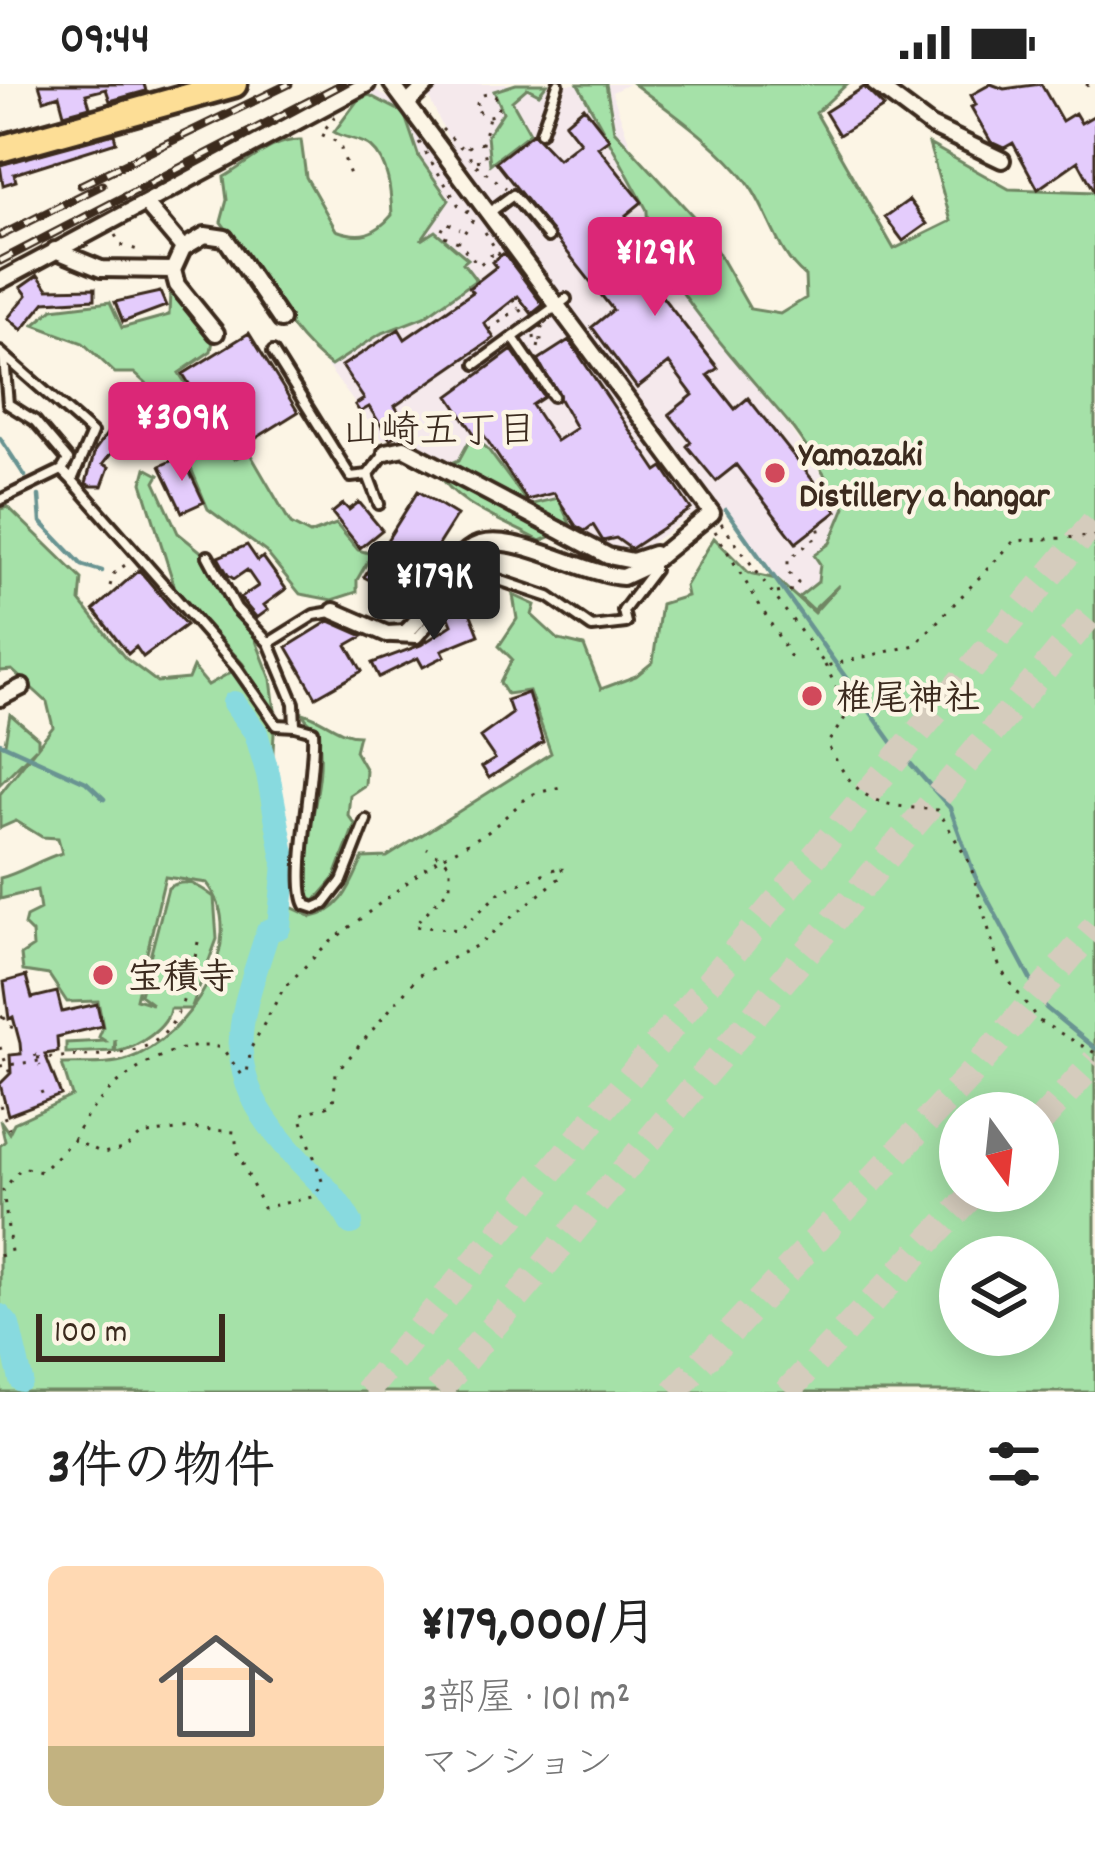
<!DOCTYPE html>
<html lang="ja">
<head>
<meta charset="utf-8">
<style>
	:root { --surface:#fff; --page:#f6f6f6; --text:#222; --muted:#767676; --line:#e0e0e0; --accent:#db2777 }
	body { margin:0; font-family:Dekko,"Klee One",sans-serif; background:var(--page); color:var(--text); height:100vh; display:flex; flex-direction:column; font-size:45px; white-space:nowrap }
	* { box-sizing:border-box; margin:0 }
	p { font-size:39px; color:var(--muted) }
	.icon { flex:none; width:66px; height:66px; fill:none; stroke:currentColor; stroke-width:2; stroke-linecap:round; stroke-linejoin:round }
	.map { position:relative; height:1308px; overflow:hidden }
	.details { display:flex; flex-direction:column; background:var(--surface); flex:1 }
	.details>* { flex:none }
	.needle { width:78px; rotate:165deg }
	.buttons { position:absolute; left:939px; top:1008px; display:grid; gap:24px }
	.buttons a { display:grid; place-items:center; width:120px; height:120px; border-radius:50%; background:var(--surface); box-shadow:0 6px 30px #0003; font-size:60px }
	.scale { position:absolute; left:36px; bottom:30px; width:189px; box-sizing:border-box; padding-left:12px; border:6px solid #3b2a1e; border-top:0; font-size:33px; line-height:42px; white-space:nowrap; color:#3b2a1e; -webkit-text-stroke:9px #fcf5e5; paint-order:stroke }
	.price { position:absolute; translate:-50% -102px; padding:0 27px; border-radius:12px; background:var(--accent); color:#fff; font-size:39px; line-height:78px; filter:drop-shadow(0 3px 6px #0008) }
	.price::after { content:''; position:absolute; left:50%; top:72px; width:36px; height:27px; margin-left:-18px; background:inherit; clip-path:polygon(0 0,100% 0,50% 100%) }
	.price.active { background:#222; color:#fff }
	ul { padding:0; list-style:none }
	li { display:flex; align-items:center; gap:36px; height:300px; padding:0 48px }
	li+li { border-top:3px solid var(--line) }
	li span { display:grid; place-items:center; flex:none; width:336px; height:240px; border-radius:18px; color:#555 }
	li>.icon { margin-inline-start:auto }
	span .icon { width:144px; height:144px; fill:#fffc; stroke-width:1 }
	li b { font-size:51px }
	h2 { display:flex; justify-content:space-between; align-items:center; height:144px; padding:0 48px; font-size:51px }
	.status { display:flex; justify-content:space-between; align-items:center; height:84px; padding:0 60px; background:var(--surface); direction:ltr }
	.status svg { height:33px; fill:currentColor }
	.map>svg:first-child { display:block }
</style>
</head>
<body>
<div class="status"><b>09:44</b><svg viewBox="0 0 49 12"><path d="M0 12V9h3v3zM5 12V6h3v6zM10 12V3h3v9zM15 12V0h3v12zM26 1h20v11H26zM47 4h2v5h-2z"/></svg></div>
<div class="map">
<svg width="1095" height="1308" viewBox="0 0 1095 1308">
	<rect width="100%" height="100%" fill="#fcf5e5"/>
	<filter id="ink" filterUnits="userSpaceOnUse"><feTurbulence type="fractalNoise" baseFrequency=".00833" numOctaves="2"/><feDisplacementMap in="SourceGraphic" scale="24" xChannelSelector="R" yChannelSelector="G"/><feConvolveMatrix kernelMatrix="1 2 1 2 8 2 1 2 1" color-interpolation-filters="sRGB"/></filter>
	<g filter="url(#ink)">
		<path fill="#f5e9ec" d="M 438,0 L 629,0 L 612,8 L 666,165 L 844,423 L 830,459 L 848,490 L 813,528 L 767,484 L 458,76 L 429,14 Z
			M 370,2 L 404,24 L 550,216 L 697,427 L 634,471 L 580,451 L 400,353 L 382,356 L 327,282 L 401,226 L 389,81 L 358,10 Z"/>
		<path fill="#a5e1a8" stroke="#708663" stroke-width="3" fill-rule="evenodd" d="M 516,0 L 547,0 L 539,10 L 527,4 L 512,17 L 530,49 L 490,80 L 487,52 L 503,28 L 494,7 Z
			M 578,0 L 606,0 L 614,46 L 703,143 L 750,225 L 780,230 L 806,214 L 805,192 C 776,169 770,129 747,98 C 718,60 672,29 634,0 L 847,0 L 816,29 L 894,165 L 951,137 L 929,60 L 1009,105 L 1095,108 L 1095,1308 L 0,1308 L 0,1062 L 5,1057 L 0,1036 L 9,1049 L 14,1039 L 72,1012 L 62,980 C 82,979 110,982 128,975 C 188,954 252,857 207,799 L 165,793 L 136,915 L 152,920 L 140,911 L 168,804 C 186,793 198,801 214,813 L 217,855 L 191,925 L 170,925 C 168,943 138,964 116,968 L 115,955 L 114,967 L 66,969 L 66,959 L 105,957 L 99,953 L 103,943 L 98,917 L 67,918 L 49,891 L 23,887 L 21,871 L 33,863 L 32,849 L 24,841 L 26,833 L 40,826 L 37,806 L 0,815 L 0,794 C 21,789 38,776 62,769 L 58,754 L 42,753 L 16,737 L 0,744 L 0,710 L 36,664 L 0,700 L 0,661 L 5,659 L 10,630 L 38,654 L 38,662 L 53,643 L 47,618 L 12,586 L 0,587 L 0,425 L 8,423 L 82,495 L 80,517 L 125,574 L 157,598 L 188,595 L 193,583 L 208,601 L 233,587 L 274,649 L 270,722 L 286,770 L 291,823 L 312,833 C 343,827 351,800 363,774 L 387,773 L 551,669 L 529,607 L 507,610 L 500,599 L 512,575 L 499,562 L 517,535 L 513,511 L 535,521 L 532,531 L 559,556 L 584,562 L 601,605 L 636,592 L 653,578 L 661,520 L 687,512 L 685,502 L 714,454 L 749,489 L 776,495 L 814,529 L 839,501 L 813,526 L 799,513 L 818,498 L 820,480 L 814,471 L 830,459 L 845,423 C 826,395 809,364 788,338 C 750,292 645,183 647,126 ZM 960,1029 L 1038,1029 L 1038,1107 L 960,1107 ZM 960,1173 L 1038,1173 L 1038,1251 L 960,1251 Z
			M 369,11 L 404,29 L 419,73 L 449,116 L 421,156 L 435,147 L 468,175 L 463,179 L 476,196 L 424,233 L 380,250 L 331,282 C 286,251 256,183 221,138 L 227,116 L 224,93 C 249,79 272,55 301,56 L 306,93 L 336,146 C 360,155 375,151 392,131 C 391,110 389,78 371,63 C 363,55 345,55 334,48 L 357,17 Z
			M 170,208 L 213,257 L 211,267 L 179,289 L 234,375 L 249,368 L 291,440 L 310,450 L 336,440 L 358,466 L 372,470 L 357,496 L 357,508 L 332,516 L 300,510 L 266,468 L 208,425 L 185,370 L 156,334 L 153,306 L 134,289 L 115,289 L 83,259 L 34,241 L 53,225 L 110,218 L 122,244 L 169,231 Z
			M 472,352 L 487,364 L 529,421 L 558,414 L 572,444 L 540,457 C 504,436 458,424 436,386 L 459,376 Z
			M 146,384 L 159,391 L 155,398 L 178,449 L 204,470 L 249,539 L 271,595 L 276,634 L 243,580 L 175,504 L 142,399 Z
			M 303,629 C 325,635 337,651 359,651 L 355,667 L 366,686 L 365,701 L 350,711 L 348,731 L 355,740 L 334,795 L 315,817 L 307,812 C 297,760 329,704 318,650 C 315,636 307,642 303,629 Z"/>
		<g fill="none" stroke-linecap="round" stroke-linejoin="round">
			<path stroke="#699492" stroke-width="4.5" d="M 0,354 L 25,392
				M 39,412 L 41,438 L 82,481 L 102,487
				M 726,426 L 894,661 L 950,724 L 975,792 L 1046,924 L 1095,964
				M 0,659 L 86,698 L 104,715
				M 268,847 L 284,772"/>
			<path stroke="#88dadf" stroke-width="24" d="M 234,619 L 256,649 L 268,690 L 285,780 L 279,843 L 268,847 C 240,936 217,982 286,1062 C 309,1089 333,1106 351,1139
				M 0,1232 L 8,1241 L 21,1296"/>
		</g>
		<path fill="#e4ccfc" stroke="#3b2a1e" stroke-width="3" d="M 39,0 L 144,0 L 146,7 L 110,17 L 106,5 L 86,10 L 90,23 L 64,30 L 59,11 L 44,16 Z
			M 991,0 L 1004,5 L 1041,0 L 1062,37 L 1075,29 L 1081,39 L 1095,31 L 1095,108 L 1078,77 L 1038,105 L 1013,59 L 1004,64 L 991,58 L 971,23 L 976,21 L 971,11 Z
			M 864,3 L 884,23 L 839,51 L 825,28 Z
			M 584,23 L 609,55 L 598,63 L 642,118 L 626,131 L 657,176 L 642,187 L 718,284 L 708,291 L 735,325 L 748,314 L 837,427 L 796,459 L 736,381 L 716,397 L 687,362 L 691,358 L 669,330 L 693,311 L 669,279 L 637,304 L 592,243 L 613,226 L 496,78 L 533,49 L 558,75 L 580,58 L 565,39 Z
			M 114,50 L 116,58 L 14,90 L 16,97 L 3,101 L 0,81 Z
			M 909,116 L 927,140 L 903,157 L 885,133 Z
			M 504,169 L 543,221 L 532,230 L 518,212 L 484,239 L 494,254 L 395,322 L 408,343 L 390,355 L 369,323 L 360,328 L 355,321 L 364,315 L 342,282 L 399,245 L 405,255 L 473,208 L 469,204 L 496,183 L 492,178 Z
			M 38,191 L 48,205 L 95,204 L 95,215 L 45,218 L 22,246 L 8,234 L 27,211 L 21,203 Z
			M 160,208 L 166,222 L 123,238 L 115,218 Z
			M 249,249 L 298,328 L 232,369 L 183,290 Z
			M 569,256 L 657,387 L 663,383 L 691,425 L 631,465 L 616,454 L 603,457 L 593,441 L 585,447 L 576,442 L 554,409 L 527,416 L 481,347 L 475,351 L 449,312 L 512,266 L 544,313 L 532,321 L 556,357 L 576,344 L 538,276 Z
			M 114,340 L 127,349 L 103,380 L 109,383 L 102,402 L 90,402 L 86,399 L 95,366 Z
			M 182,372 L 204,418 L 182,428 L 160,382 Z
			M 418,407 L 457,431 L 419,491 L 429,497 L 415,520 L 364,493 Z
			M 359,418 L 382,446 L 360,464 L 332,429 L 343,420 L 349,426 Z
			M 247,461 L 258,477 L 263,473 L 286,505 L 264,521 L 268,526 L 257,534 L 240,514 L 258,502 L 247,486 L 234,495 L 228,491 L 218,473 Z
			M 139,486 L 186,541 L 143,573 L 136,563 L 128,570 L 94,526 Z
			M 466,518 L 479,551 L 442,566 L 445,572 L 423,583 L 418,574 L 379,593 L 372,579 L 421,561 L 452,541 L 448,531 Z
			M 329,537 L 363,552 L 347,561 L 362,587 L 316,613 L 287,563 Z
			M 528,609 L 543,658 L 489,694 L 482,683 L 495,675 L 480,653 L 512,630 L 507,616 Z
			M 26,892 L 32,914 L 57,908 L 62,928 L 97,920 L 102,942 L 57,953 L 58,968 L 45,970 L 61,1011 L 8,1031 L 0,1000 L 11,989 L 10,971 L 21,970 L 20,959 L 13,933 L 9,935 L 4,898 Z"/>
		<g fill="none" stroke-linecap="round" stroke-linejoin="round">
			<path stroke="#d5ccbd" stroke-width="27" stroke-dasharray="27 14" stroke-linecap="butt" d="M 1038,1040 L 1095,977
				M 366,1308 L 1095,437
				M 438,1308 L 1095,525
				M 674,1308 L 969,992 L 1095,843
				M 787,1308 L 976,1107"/>
			<defs>
				<path id="service" d="M 541,48 L 558,0
					M 490,128 L 513,111 L 548,153
					M 514,255 L 553,312
					M 0,268 L 92,349 L 72,396 L 237,584 L 277,641 L 295,642 L 294,619 L 269,559 L 236,524 L 208,472
					M 273,268 L 351,393 L 368,391 L 385,369
					M 4,274 L 8,320 L 35,337 L 68,376 L 62,386
					M 476,280 L 566,215
					M 368,391 L 379,420
					M 0,416 L 62,386 L 72,396
					M 393,553 L 417,554 L 448,519 L 490,493 L 549,513 L 592,543 L 626,539 L 623,527 L 654,486 L 654,478
					M 269,559 L 314,531 L 332,528
					M 295,642 L 313,647 C 316,687 292,796 306,821 L 315,824 L 324,820 L 342,797 L 366,736"/>
				<path id="minor" d="M 875,0 L 931,42 L 1002,76
					M 410,17 L 428,0
					M 183,164 L 205,151 L 225,154 L 281,236
					M 55,166 L 101,185 L 173,186 L 183,164 L 145,119
					M 173,186 L 177,201 L 216,249
					M 0,197 L 367,0
					M 386,368 L 404,364 L 608,472 L 633,477 L 654,470
					M 334,527 L 387,550 L 405,549 C 431,527 441,488 468,466 C 502,439 583,491 623,493 L 647,482 L 712,429 L 392,0
					M 0,614 L 22,603"/>
				<path id="primary" d="M 0,65 L 234,0"/>
			</defs>
			<use href="#service" stroke="#3b2a1e" stroke-width="16"/>
			<use href="#minor" stroke="#3b2a1e" stroke-width="22"/>
			<use href="#primary" stroke="#3b2a1e" stroke-width="33"/>
			<path stroke="#3b2a1e" stroke-width="3" stroke-dasharray="3 9" stroke-linecap="butt" d="M 1086,0 L 1095,5
				M477 21a11 11 0 1 1 22 0a11 11 0 1 1-22 0Z
				M 335,32 L 321,50 L 339,59 L 352,97
				M 442,45 L 464,66
				M 419,58 L 459,122 L 472,130
				M 482,59 L 468,63 L 471,78 L 486,75 L 482,59 L 489,33
				M 476,81 L 506,104
				M 473,136 L 458,158 L 479,181 L 495,168
				M 485,148 L 500,172
				M 115,151 L 121,161 L 141,167
				M 458,158 L 440,150 L 446,138 L 460,145
				M 513,216 L 527,234
				M 541,243 L 551,249
				M 489,246 L 519,224
				M 534,252 L 535,262 L 541,263 L 543,256 L 536,255
				M 721,439 L 826,582 L 915,561 L 1014,457 L 1095,452
				M 715,447 L 795,580
				M 110,502 L 114,489 L 128,479
				M 777,509 L 794,506 L 798,499 L 788,488 L 788,476 L 820,450 L 818,442
				M 825,581 L 849,628 L 827,660 C 859,720 874,721 938,726 L 970,780 L 1000,885 L 1039,937 L 1095,969
				M 4,933 L 8,942 L 17,945
				M 1,934 L 10,926
				M 0,963 L 10,990
				M 35,970 L 40,982
				M 37,974 C 146,968 175,982 198,858
				M 0,982 L 39,977
				M 41,1007 L 45,1016
				M 0,1021 L 9,1045
				M 73,1056 C 94,1007 167,951 222,964 L 242,991 L 247,989 L 251,964 L 283,905 L 324,863 L 432,779 L 488,748 L 530,711 L 560,703
				M 0,1172 L 11,1168 L 3,1106 L 22,1083 L 41,1088 L 73,1056 L 103,1069 L 124,1065 L 141,1051 L 190,1044 L 235,1048 L 237,1067 L 263,1124 L 312,1113 L 323,1100 L 300,1031 L 333,1020 L 336,989 L 419,891 L 476,862 L 562,792 L 562,782 L 500,808 L 460,846 L 414,842 L 450,803 L 450,780 L 427,764"/>
			<use href="#service" stroke="#fcf5e5" stroke-width="8"/>
			<use href="#minor" stroke="#fcf5e5" stroke-width="14"/>
			<use href="#primary" stroke="#fdde96" stroke-width="24"/>
			<defs>
				<path id="rail" d="M 81,101 L 289,0
					M 0,152 L 102,101
					M 0,177 L 342,0"/>
			</defs>
			<use href="#rail" stroke="#3b2a1e" stroke-width="9"/>
			<use href="#rail" stroke="#fcf5e5" stroke-width="4.5" stroke-dasharray="14" stroke-linecap="butt"/>
		</g>
	</g>
	<g fill="#d1495b" stroke="#fcf5e5" stroke-width="4.5">
		<circle cx="775" cy="389" r="12"/>
		<circle cx="812" cy="612" r="12"/>
		<circle cx="103" cy="891" r="12"/>
	</g>
	<g text-anchor="middle" stroke-width="9" stroke-linejoin="round" paint-order="stroke">
		<g font-size="36" font-weight="bold" fill="#3b2a1e" stroke="#fcf5e5" text-anchor="start">
			<text x="799" y="381">Yamazaki<tspan x="799" dy="41">Distillery a hangar</tspan></text>
			<text x="836" y="625">椎尾神社</text>
			<text x="127" y="904">宝積寺</text>
		</g>
		<g font-size="39" fill="#3b2a1e" stroke="#fcf5e5">
			<text x="439" y="358">山崎五丁目</text>
		</g>
	</g>
</svg>
<div class="buttons">
<a><svg class="needle" viewBox="-14 -14 28 28"><path d="M0-13l5 13h-10z" fill="#e53935"/><path d="M0 13l5-13h-10z" fill="#767676"/></svg></a>
<a><svg class="icon" aria-label="layers" viewBox="0 0 24 24"><path d="M12 4l9 5-9 5-9-5zM3 14l9 5 9-5"/></svg></a>
</div>
<div class="scale">100 m</div>
<b class="price" style="left:655px;top:235px">¥129K</b>
<b class="price" style="left:182px;top:400px">¥309K</b>
<b class="price active" style="left:434px;top:559px">¥179K</b>
</div>
<section class="details">
<h2>3件の物件<svg class="icon" aria-label="filters" viewBox="0 0 24 24"><path d="M4 7h16M4 17h16"/><circle cx="9" cy="7" r="2"/><circle cx="15" cy="17" r="2"/></svg></h2>
<ul>
<li><span style="background:linear-gradient(#ffd9b3 75%,#c2b280 0)"><svg class="icon" aria-label="home" viewBox="0 0 24 24"><path d="M3 11l9-7 9 7M6 9v11h12V9"/></svg></span><div><b>¥179,000/月</b><p>3部屋 · 101 m²</p><p>マンション</p></div></li>
</ul>
</section>
</body>
</html>
